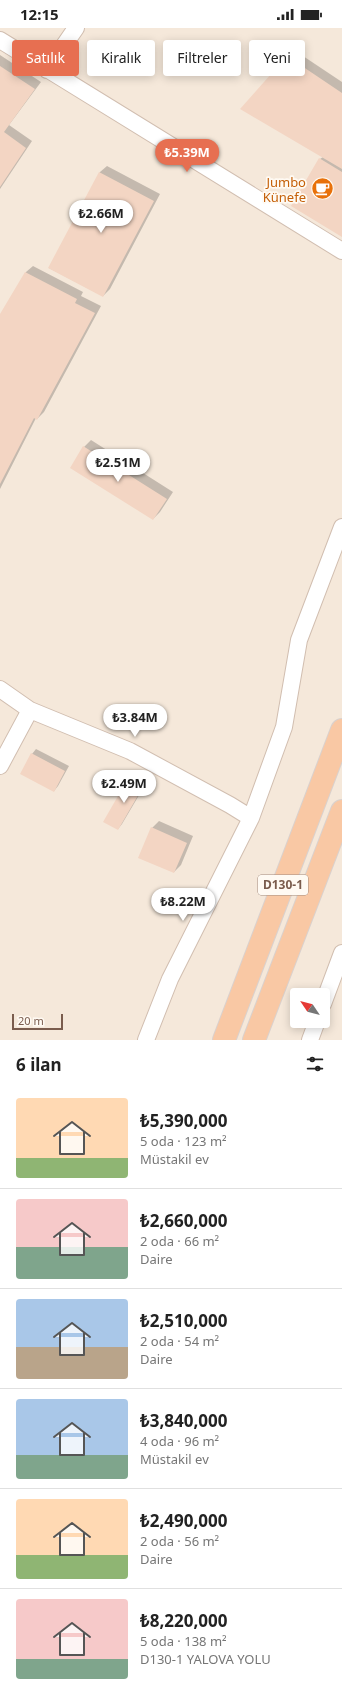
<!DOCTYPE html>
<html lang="tr">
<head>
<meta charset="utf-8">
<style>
	:root { --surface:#fff; --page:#f6f6f6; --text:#222; --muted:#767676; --line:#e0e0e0; --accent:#e76f51 }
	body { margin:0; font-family:"Noto Sans",sans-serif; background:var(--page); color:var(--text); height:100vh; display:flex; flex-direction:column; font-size:15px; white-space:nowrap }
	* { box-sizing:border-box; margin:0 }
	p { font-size:13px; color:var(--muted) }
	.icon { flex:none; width:22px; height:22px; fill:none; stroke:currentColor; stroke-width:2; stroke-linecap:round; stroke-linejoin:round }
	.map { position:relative; height:1012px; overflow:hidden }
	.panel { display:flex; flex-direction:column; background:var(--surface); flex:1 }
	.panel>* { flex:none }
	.top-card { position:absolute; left:12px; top:12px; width:318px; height:36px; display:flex; gap:8px }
	.needle { width:26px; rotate:305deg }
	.buttons { position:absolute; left:290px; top:960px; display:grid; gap:8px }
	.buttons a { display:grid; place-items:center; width:40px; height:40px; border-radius:4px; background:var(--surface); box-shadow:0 2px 10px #0003; font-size:20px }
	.scale { position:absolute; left:12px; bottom:10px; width:51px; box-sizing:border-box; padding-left:4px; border:2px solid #7a5c4d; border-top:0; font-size:11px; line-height:14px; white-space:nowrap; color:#7a5c4d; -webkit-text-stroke:3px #fffaf3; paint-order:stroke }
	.price { position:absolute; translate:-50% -34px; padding:0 9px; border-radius:14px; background:#fff; color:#222; font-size:13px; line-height:26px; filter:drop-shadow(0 1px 2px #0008) }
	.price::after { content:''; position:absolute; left:50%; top:24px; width:12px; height:9px; margin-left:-6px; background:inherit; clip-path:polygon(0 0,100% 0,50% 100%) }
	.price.current { background:var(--accent); color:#fff }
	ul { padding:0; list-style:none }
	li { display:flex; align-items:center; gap:12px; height:100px; padding:0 16px }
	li+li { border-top:1px solid var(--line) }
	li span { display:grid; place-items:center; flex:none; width:112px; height:80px; border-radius:4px; color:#555 }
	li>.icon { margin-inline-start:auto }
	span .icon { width:48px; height:48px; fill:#fffc; stroke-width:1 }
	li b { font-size:17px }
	h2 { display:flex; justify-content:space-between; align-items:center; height:48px; padding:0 16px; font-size:17px }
	.pill { padding:0 14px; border-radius:4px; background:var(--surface); box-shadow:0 2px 10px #0003; font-size:14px; line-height:36px }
	.pill.current { background:var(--accent); color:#fff }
	.status { display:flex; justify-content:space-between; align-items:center; height:28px; padding:0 20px; background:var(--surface); direction:ltr }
	.status svg { height:11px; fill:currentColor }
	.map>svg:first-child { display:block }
</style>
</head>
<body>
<div class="status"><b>12:15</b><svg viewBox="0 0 49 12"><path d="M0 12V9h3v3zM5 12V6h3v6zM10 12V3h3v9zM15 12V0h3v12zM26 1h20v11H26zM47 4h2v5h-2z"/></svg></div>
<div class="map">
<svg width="342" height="1012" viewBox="0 0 342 1012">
	<rect width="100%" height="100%" fill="#fdf6ec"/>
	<path fill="#f5e8da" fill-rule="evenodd" d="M 0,0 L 342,0 L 342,1012 L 0,1012 ZM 297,967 L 323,967 L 323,993 L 297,993 Z"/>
	<path fill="#0003" d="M 294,22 L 342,54 L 342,207 L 320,131 L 323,129 L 288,29 Z
		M 0,27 L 41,54 L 9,97 L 32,113 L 0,161 Z
		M 107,138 L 160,166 L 110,261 L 103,268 L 49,240 L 100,144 Z
		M 33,238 L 83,264 L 81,268 L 101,278 L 44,384 L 37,391 L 36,390 L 0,461 L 0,288 L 26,244 Z
		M 91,412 L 173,464 L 160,484 L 153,491 L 84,419 Z
		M 36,721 L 69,738 L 58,758 L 54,763 L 32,726 Z
		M 134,744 L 148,752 L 122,796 L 118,801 L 105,794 L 130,749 Z
		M 159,793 L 193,808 L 181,837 L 174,844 L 152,800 Z"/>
	<path fill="#f3d5c3" d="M 287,28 L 342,65 L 342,141 L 240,81 Z
		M 0,38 L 35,61 L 4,104 L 26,120 L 0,159 Z
		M 319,130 L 342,144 L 342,209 L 291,178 Z
		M 99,144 L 154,173 L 103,269 L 48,240 Z
		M 25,244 L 77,271 L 75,275 L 95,285 L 37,392 L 34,390 L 0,456 L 0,286 Z
		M 83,418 L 167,471 L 153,492 L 70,440 Z
		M 31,725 L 65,743 L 54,764 L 20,746 Z
		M 129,749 L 144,757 L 118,802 L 103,794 Z
		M 151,799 L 187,815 L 174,845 L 138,830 Z"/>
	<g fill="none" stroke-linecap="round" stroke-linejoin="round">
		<defs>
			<path id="minor" d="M 0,12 L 342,223
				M 47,42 L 76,0
				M 0,661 L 30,682 L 130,723 L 230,777 L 251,790
				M 0,738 L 30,682
				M 323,976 L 342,925
				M 146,1012 L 170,951 L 251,790 L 284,699 L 299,612 L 342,499
				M 310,1012 L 317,993"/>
			<path id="trunk" d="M 224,1012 L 342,702
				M 254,1012 L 342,783"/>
		</defs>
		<use href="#minor" stroke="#d1beb0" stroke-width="18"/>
		<use href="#trunk" stroke="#dad1cd" stroke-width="24"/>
		<use href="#minor" stroke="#fff" stroke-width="16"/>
		<use href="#trunk" stroke="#f9c8a4" stroke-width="22"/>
	</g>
	<defs>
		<symbol id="cafe-disc" viewBox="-11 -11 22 22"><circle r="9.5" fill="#e8710a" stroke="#fffaf3"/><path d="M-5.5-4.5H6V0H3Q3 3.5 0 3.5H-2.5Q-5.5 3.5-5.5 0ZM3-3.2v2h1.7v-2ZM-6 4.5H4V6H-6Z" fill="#fff"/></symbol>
	</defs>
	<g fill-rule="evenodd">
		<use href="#cafe-disc" x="310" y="148" width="25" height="25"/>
	</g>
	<g text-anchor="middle" stroke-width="3.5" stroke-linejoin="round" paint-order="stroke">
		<rect fill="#fffaf3" stroke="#a28b7f" stroke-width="1" x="258" y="847" width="50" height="20" rx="3"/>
		<g font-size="12" font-weight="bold" fill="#7a5c4d">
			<text x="283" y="861">D130-1</text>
		</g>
		<g font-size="13" fill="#c56008" stroke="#fffaf3" text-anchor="end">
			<text x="306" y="159">Jumbo<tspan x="306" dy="15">Künefe</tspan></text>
		</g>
	</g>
</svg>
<div class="buttons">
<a><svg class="needle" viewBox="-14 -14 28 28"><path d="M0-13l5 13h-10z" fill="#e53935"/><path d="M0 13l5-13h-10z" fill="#767676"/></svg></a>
</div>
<div class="scale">20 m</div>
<b class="price current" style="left:187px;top:145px">₺5.39M</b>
<b class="price" style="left:101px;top:206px">₺2.66M</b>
<b class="price" style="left:118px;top:455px">₺2.51M</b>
<b class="price" style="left:135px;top:710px">₺3.84M</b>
<b class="price" style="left:124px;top:776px">₺2.49M</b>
<b class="price" style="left:183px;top:894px">₺8.22M</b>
<div class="top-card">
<a class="pill current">Satılık</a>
<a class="pill">Kiralık</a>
<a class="pill">Filtreler</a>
<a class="pill">Yeni</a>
</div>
</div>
<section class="panel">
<h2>6 ilan<svg class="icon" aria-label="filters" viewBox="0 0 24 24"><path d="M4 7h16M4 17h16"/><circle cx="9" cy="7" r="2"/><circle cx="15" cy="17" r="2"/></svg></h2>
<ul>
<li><span style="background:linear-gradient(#ffd9b3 75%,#8fb573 0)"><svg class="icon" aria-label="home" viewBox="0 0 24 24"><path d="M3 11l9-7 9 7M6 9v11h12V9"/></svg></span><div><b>₺5,390,000</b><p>5 oda · 123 m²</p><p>Müstakil ev</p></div></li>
<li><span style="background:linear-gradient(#f6c9c9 60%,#7fa58c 0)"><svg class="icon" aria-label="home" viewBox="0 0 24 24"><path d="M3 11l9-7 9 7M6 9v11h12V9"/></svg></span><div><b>₺2,660,000</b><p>2 oda · 66 m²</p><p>Daire</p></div></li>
<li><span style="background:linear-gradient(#a9c7e8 60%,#b9a48a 0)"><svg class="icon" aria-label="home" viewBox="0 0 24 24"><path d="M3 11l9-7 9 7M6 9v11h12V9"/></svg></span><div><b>₺2,510,000</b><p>2 oda · 54 m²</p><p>Daire</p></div></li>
<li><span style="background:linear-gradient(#a9c7e8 70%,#7fa58c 0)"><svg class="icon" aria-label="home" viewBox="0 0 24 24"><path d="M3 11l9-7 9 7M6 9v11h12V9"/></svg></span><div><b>₺3,840,000</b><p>4 oda · 96 m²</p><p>Müstakil ev</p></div></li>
<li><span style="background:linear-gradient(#ffd9b3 70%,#8fb573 0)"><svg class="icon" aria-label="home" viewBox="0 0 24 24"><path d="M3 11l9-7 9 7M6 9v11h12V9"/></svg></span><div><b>₺2,490,000</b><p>2 oda · 56 m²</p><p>Daire</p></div></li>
<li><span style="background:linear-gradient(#f6c9c9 75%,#7fa58c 0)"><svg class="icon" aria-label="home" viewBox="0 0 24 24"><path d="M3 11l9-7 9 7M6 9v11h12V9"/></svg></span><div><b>₺8,220,000</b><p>5 oda · 138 m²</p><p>D130-1 YALOVA YOLU</p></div></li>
</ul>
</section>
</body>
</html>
